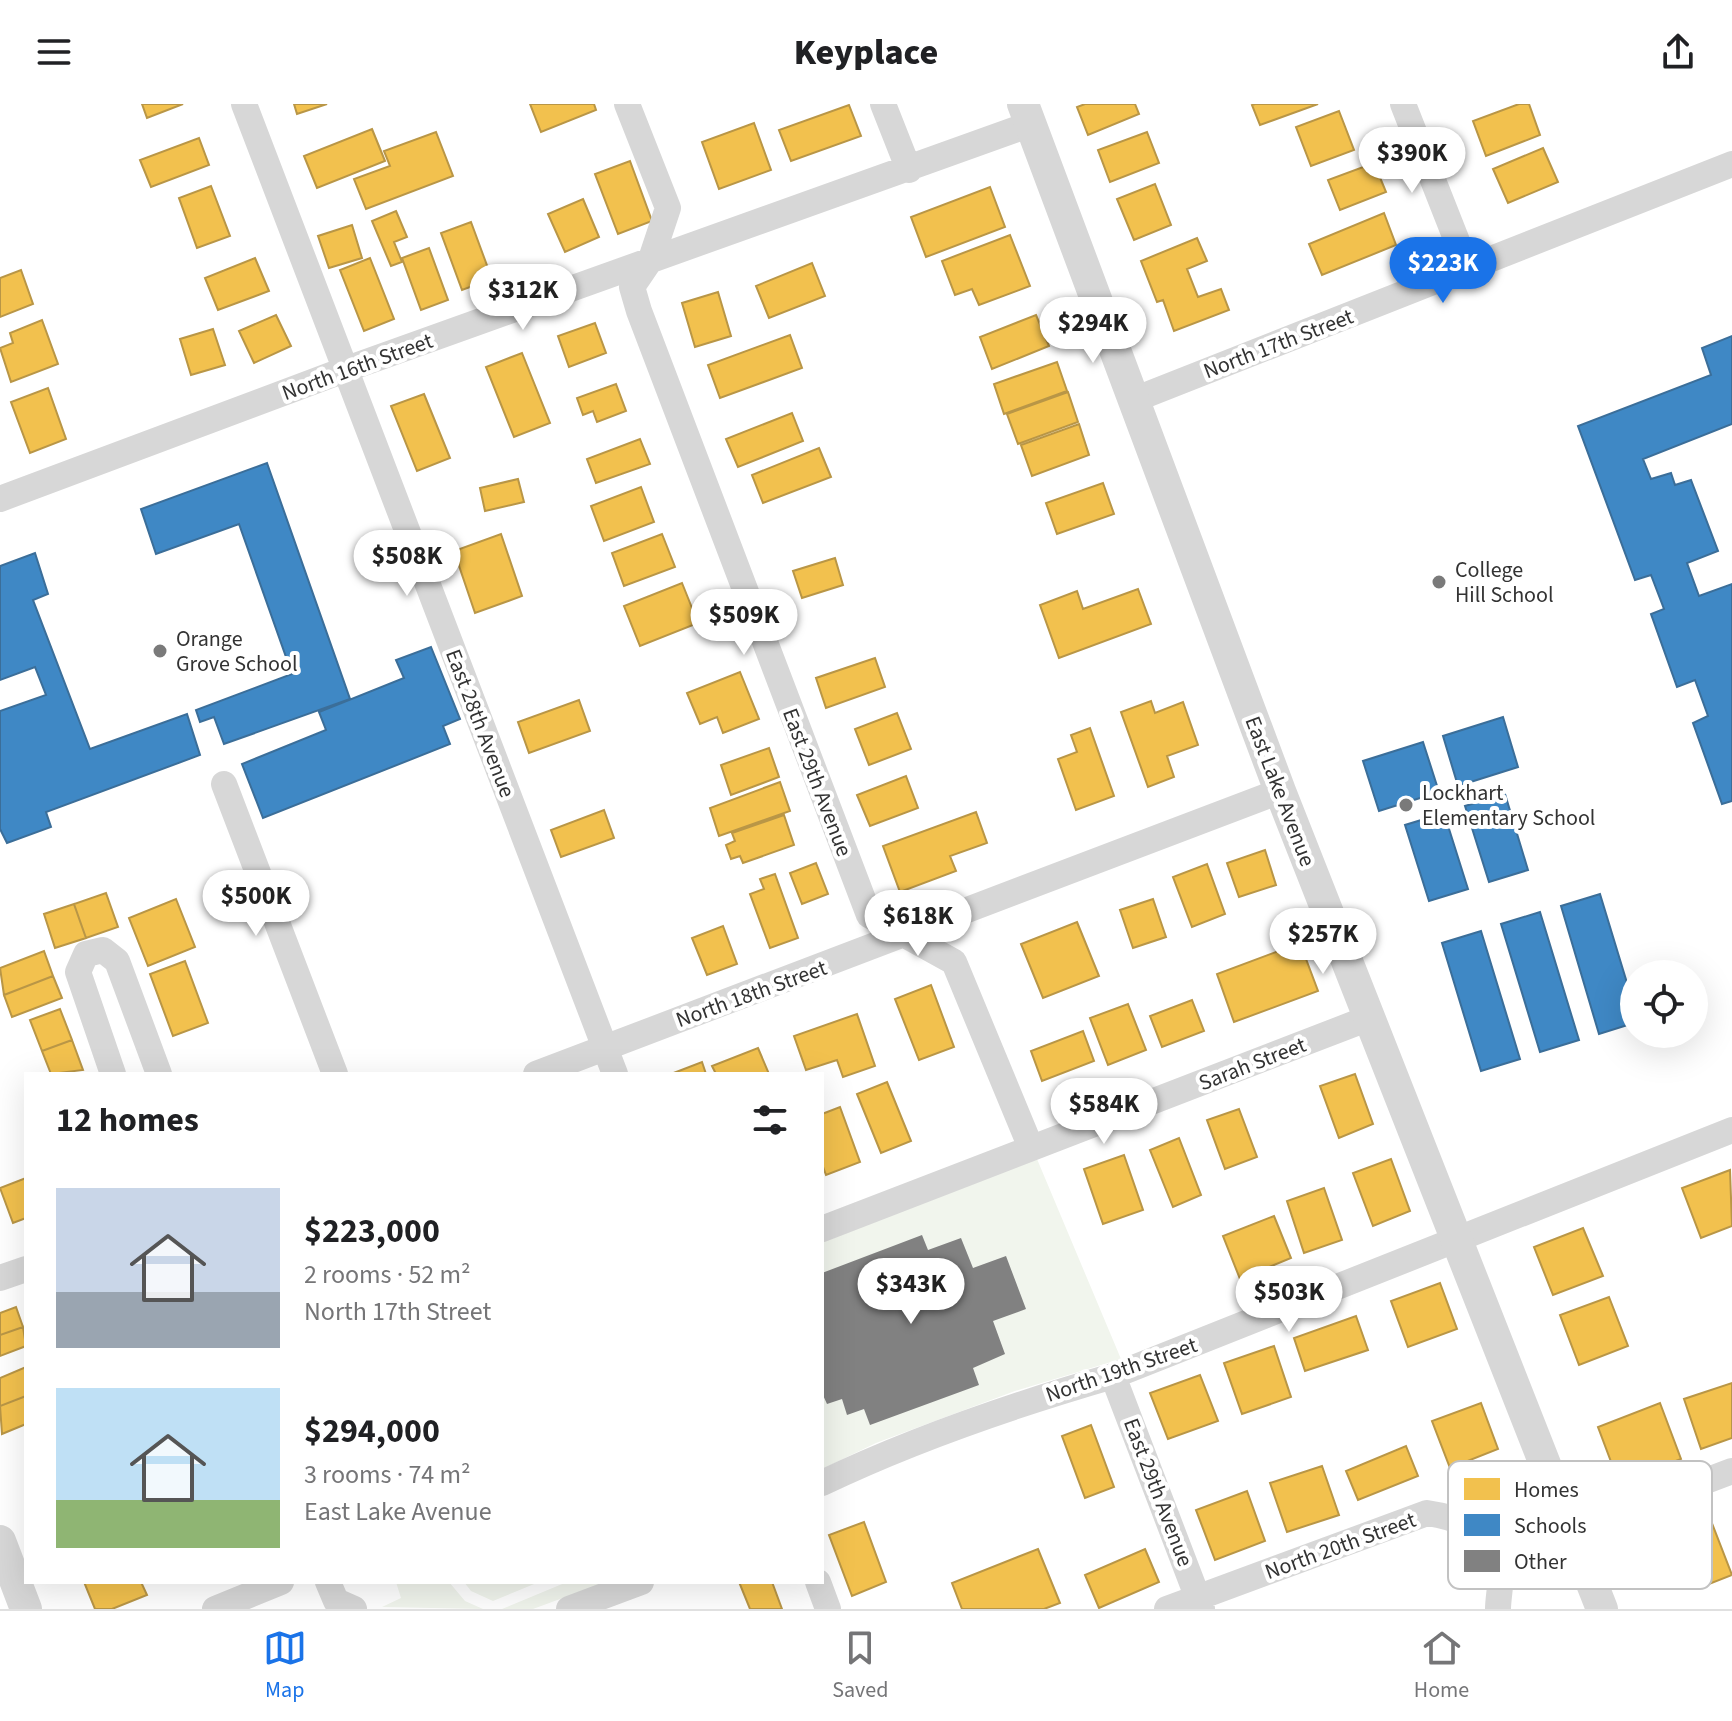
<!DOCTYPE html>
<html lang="en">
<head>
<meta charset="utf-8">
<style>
	:root { --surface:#fff; --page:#f6f6f6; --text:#202124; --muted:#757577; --line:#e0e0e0; --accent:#1a73e8 }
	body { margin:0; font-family:"Source Sans 3",sans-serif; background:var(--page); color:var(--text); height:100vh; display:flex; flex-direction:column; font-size:30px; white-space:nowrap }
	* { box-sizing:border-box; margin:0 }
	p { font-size:26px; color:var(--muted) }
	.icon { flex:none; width:44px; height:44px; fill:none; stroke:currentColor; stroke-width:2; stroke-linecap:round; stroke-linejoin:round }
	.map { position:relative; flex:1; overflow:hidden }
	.side { position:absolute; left:24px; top:968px; width:800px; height:512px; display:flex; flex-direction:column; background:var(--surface); border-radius:0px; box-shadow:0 8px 32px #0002 }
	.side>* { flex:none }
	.controls { position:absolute; left:1620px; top:856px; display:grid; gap:16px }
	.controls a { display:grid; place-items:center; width:88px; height:88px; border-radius:50%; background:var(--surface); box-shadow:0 8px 32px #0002; font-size:40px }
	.price { position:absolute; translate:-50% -68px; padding:0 18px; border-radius:28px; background:#fff; color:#222; font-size:26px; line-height:52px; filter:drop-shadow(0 2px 4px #0008) }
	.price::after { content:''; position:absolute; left:50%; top:48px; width:24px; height:18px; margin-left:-12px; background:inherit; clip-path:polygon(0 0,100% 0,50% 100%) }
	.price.on { background:var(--accent); color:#fff }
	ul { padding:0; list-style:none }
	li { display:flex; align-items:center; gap:24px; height:200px; padding:0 32px }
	li span { display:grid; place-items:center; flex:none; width:224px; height:160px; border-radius:0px; color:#555 }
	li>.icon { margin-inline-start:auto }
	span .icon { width:96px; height:96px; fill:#fffc; stroke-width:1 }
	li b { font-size:34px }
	h2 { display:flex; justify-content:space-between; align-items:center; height:96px; padding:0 32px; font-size:34px }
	header { display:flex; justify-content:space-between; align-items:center; height:104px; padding:0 32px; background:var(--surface); font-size:36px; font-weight:800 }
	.tab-bar { display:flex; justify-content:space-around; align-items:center; height:112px; border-top:2px solid var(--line); background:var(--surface); font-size:22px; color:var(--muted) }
	.tab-bar a { display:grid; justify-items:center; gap:4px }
	.tab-bar .on { color:var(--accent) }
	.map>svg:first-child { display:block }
</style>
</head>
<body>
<header><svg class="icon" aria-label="menu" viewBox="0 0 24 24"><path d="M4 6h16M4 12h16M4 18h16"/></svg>Keyplace<svg class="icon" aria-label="share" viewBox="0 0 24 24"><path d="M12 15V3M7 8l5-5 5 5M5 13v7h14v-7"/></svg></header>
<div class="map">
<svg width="1732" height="1505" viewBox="0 0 1732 1505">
	<rect width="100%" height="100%" fill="#fff"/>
	<path fill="#f1f5ed" d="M 1037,1055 L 1121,1255 L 1015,1287 L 876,1339 L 822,1365 L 822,1138 Z
		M 396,1478 L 449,1478 L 465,1497 L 483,1505 L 382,1503 L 401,1494 Z
		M 464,1478 L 539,1478 L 493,1497 L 471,1487 Z
		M 567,1478 L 606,1478 L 533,1505 L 502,1505 Z"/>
	<path fill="#f2c14e" stroke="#b99646" stroke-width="2" d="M 142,0 L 183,0 L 147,14 Z
		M 294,0 L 327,0 L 297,10 Z
		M 530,0 L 594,0 L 596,6 L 541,28 Z
		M 1085,0 L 1135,0 L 1139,10 L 1088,31 L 1077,3 Z
		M 1255,0 L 1318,0 L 1260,21 L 1252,1 Z
		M 1519,0 L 1529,0 L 1540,31 L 1486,52 L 1473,17 Z
		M 849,1 L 861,32 L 791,57 L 779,26 Z
		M 1339,7 L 1354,46 L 1311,62 L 1296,23 Z
		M 754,19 L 771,66 L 719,85 L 702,38 Z
		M 372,25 L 385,57 L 317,84 L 304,52 Z
		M 436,28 L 453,72 L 366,105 L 354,75 L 390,62 L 384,47 Z
		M 1147,28 L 1159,59 L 1110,78 L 1098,46 Z
		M 199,34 L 209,61 L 151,83 L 140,56 Z
		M 1543,44 L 1558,78 L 1508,99 L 1493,65 Z
		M 630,57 L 652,117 L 618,130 L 595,70 Z
		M 1374,59 L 1386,88 L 1340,106 L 1328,76 Z
		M 1155,80 L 1171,121 L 1134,136 L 1117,95 Z
		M 211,82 L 230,132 L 197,144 L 179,94 Z
		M 990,83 L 1005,123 L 926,153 L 911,113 Z
		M 583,95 L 599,133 L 565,148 L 548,110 Z
		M 396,107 L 407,133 L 394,138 L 402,158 L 391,162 L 372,117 Z
		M 1384,109 L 1396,141 L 1322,171 L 1309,140 Z
		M 471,118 L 492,175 L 462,186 L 441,129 Z
		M 352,121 L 362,154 L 329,164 L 318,132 Z
		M 1010,131 L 1030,182 L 979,201 L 972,185 L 955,191 L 942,157 Z
		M 1197,134 L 1207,157 L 1187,165 L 1198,193 L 1221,185 L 1229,206 L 1174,227 L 1163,196 L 1157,198 L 1141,157 Z
		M 429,144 L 448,196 L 421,206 L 402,154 Z
		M 255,154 L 269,187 L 218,206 L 205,174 Z
		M 370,154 L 394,215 L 364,227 L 340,166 Z
		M 812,159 L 825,192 L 769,214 L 756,182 Z
		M 21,166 L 33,200 L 0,213 L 0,174 Z
		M 718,188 L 731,232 L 695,243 L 682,199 Z
		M 276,211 L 291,242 L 254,259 L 239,227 Z
		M 1036,211 L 1049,242 L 992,265 L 980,233 Z
		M 42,216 L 58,260 L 11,278 L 0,244 L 13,239 L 10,229 Z
		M 595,219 L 606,249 L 569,263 L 558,232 Z
		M 213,225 L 225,261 L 191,271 L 180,235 Z
		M 790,231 L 802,264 L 720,294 L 708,261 Z
		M 522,249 L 550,319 L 514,333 L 486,263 Z
		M 1057,258 L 1067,287 L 1004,310 L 994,280 Z
		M 616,280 L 626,307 L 597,318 L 593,307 L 583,311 L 577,294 Z
		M 48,284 L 66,335 L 30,349 L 11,298 Z
		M 1068,288 L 1078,318 L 1018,340 L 1007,310 Z
		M 424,290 L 450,354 L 417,367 L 391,302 Z
		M 792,309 L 803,337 L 738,363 L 726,335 Z
		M 1079,320 L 1089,351 L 1032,372 L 1021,341 Z
		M 640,335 L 650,360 L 596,379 L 587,355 Z
		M 819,344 L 831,373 L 763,399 L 752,371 Z
		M 518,375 L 524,398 L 485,407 L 480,384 Z
		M 1103,379 L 1114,410 L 1057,430 L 1046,399 Z
		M 641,383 L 654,418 L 604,437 L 591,402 Z
		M 501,430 L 522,492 L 475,509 L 454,447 Z
		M 662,430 L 675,463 L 624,482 L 612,449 Z
		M 835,454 L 843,481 L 802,494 L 793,467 Z
		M 682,479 L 698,519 L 640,542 L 624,502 Z
		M 1138,485 L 1151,520 L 1059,554 L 1040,501 L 1077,487 L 1083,505 Z
		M 875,554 L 885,583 L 826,604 L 816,574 Z
		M 740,568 L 759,615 L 723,629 L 717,613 L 700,620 L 687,589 Z
		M 579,596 L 590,627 L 529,649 L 518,618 Z
		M 1151,597 L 1155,609 L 1183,598 L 1198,641 L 1167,652 L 1174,673 L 1148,683 L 1121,608 Z
		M 897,609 L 911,645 L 869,661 L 855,625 Z
		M 1090,624 L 1114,692 L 1076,706 L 1058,655 L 1077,648 L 1071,631 Z
		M 769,644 L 779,673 L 731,691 L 721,661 Z
		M 906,672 L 918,704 L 870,722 L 857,691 Z
		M 780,678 L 790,707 L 719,732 L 710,704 Z
		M 604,706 L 614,734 L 561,753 L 551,726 Z
		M 976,708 L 987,739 L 950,752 L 956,767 L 900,788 L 883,742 Z
		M 784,711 L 794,741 L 743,759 L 740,752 L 731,755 L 726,741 L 735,737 L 732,729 Z
		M 1265,746 L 1276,781 L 1239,793 L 1227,759 Z
		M 816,759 L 828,790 L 802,800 L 790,769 Z
		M 1207,760 L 1225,810 L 1192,823 L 1173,773 Z
		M 775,770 L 798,834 L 770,844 L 750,790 L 764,785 L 760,775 Z
		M 106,789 L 118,823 L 86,834 L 74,800 Z
		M 176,795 L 195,843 L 148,862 L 129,814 Z
		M 1153,795 L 1166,833 L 1133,844 L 1120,806 Z
		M 74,800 L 86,834 L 55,844 L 44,810 Z
		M 1077,818 L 1099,872 L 1043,894 L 1021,840 Z
		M 723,822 L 737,860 L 707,871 L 692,834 Z
		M 1300,839 L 1318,887 L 1234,918 L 1217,870 Z
		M 44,847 L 53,872 L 4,891 L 0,864 Z
		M 185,857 L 208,919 L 173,932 L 150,870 Z
		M 53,872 L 62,894 L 12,913 L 4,891 Z
		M 931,881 L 954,943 L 919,956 L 895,895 Z
		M 1192,896 L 1204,927 L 1162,943 L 1150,912 Z
		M 1128,900 L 1146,946 L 1108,961 L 1090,914 Z
		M 60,905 L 72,936 L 42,947 L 30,916 Z
		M 857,910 L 875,962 L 843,973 L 837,956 L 806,966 L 794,932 Z
		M 1083,927 L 1094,957 L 1042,977 L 1031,947 Z
		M 72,936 L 83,966 L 51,970 L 42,947 Z
		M 758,944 L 769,970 L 716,970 L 712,962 Z
		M 702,958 L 706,970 L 671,970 Z
		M 1355,970 L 1373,1020 L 1339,1034 L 1320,982 Z
		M 887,978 L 911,1037 L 881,1049 L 857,990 Z
		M 840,1003 L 860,1058 L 826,1071 L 822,1060 L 822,1010 Z
		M 1239,1005 L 1257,1053 L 1225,1065 L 1207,1016 Z
		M 1179,1034 L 1201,1091 L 1173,1103 L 1150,1046 Z
		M 1124,1051 L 1143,1106 L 1103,1120 L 1084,1065 Z
		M 1391,1055 L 1410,1107 L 1373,1122 L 1353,1069 Z
		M 1730,1066 L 1732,1122 L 1701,1134 L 1682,1084 Z
		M 26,1074 L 26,1114 L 13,1119 L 0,1084 Z
		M 1324,1084 L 1342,1136 L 1304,1149 L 1287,1097 Z
		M 1274,1112 L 1291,1154 L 1240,1175 L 1223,1132 Z
		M 1583,1124 L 1603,1172 L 1553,1191 L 1534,1143 Z
		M 1440,1179 L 1457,1225 L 1408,1243 L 1391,1197 Z
		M 1609,1193 L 1628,1242 L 1579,1261 L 1560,1211 Z
		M 16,1203 L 23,1223 L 0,1231 L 0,1209 Z
		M 1356,1212 L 1368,1246 L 1305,1267 L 1294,1234 Z
		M 23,1223 L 26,1242 L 0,1252 L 0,1231 Z
		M 1274,1242 L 1291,1293 L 1242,1310 L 1224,1259 Z
		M 26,1263 L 26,1292 L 0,1302 L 0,1274 Z
		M 1200,1271 L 1218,1317 L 1168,1335 L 1150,1289 Z
		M 1732,1279 L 1732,1334 L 1701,1345 L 1684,1295 Z
		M 26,1292 L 26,1320 L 2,1330 L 0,1302 Z
		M 1481,1299 L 1498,1345 L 1450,1364 L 1432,1317 Z
		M 1660,1299 L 1681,1355 L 1619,1379 L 1598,1323 Z
		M 1091,1321 L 1114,1383 L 1085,1394 L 1062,1332 Z
		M 1406,1342 L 1418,1372 L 1358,1396 L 1346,1367 Z
		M 1322,1362 L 1339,1411 L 1287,1428 L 1270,1379 Z
		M 1247,1387 L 1265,1437 L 1215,1456 L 1196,1406 Z
		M 1708,1409 L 1732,1471 L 1704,1482 L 1679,1420 Z
		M 864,1418 L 886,1478 L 852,1492 L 829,1431 Z
		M 1038,1445 L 1060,1499 L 1044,1505 L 962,1505 L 952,1479 Z
		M 1145,1445 L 1159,1478 L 1099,1504 L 1085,1471 Z
		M 84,1478 L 141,1478 L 147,1491 L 112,1505 L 95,1505 Z
		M 739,1478 L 772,1478 L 782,1505 L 750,1505 Z"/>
	<path fill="#3f88c5" stroke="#3b6e99" stroke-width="2" d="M 1732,232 L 1732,320 L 1643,355 L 1651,375 L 1671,369 L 1675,381 L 1691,376 L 1718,447 L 1687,459 L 1699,492 L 1732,480 L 1732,697 L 1722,700 L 1693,619 L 1708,612 L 1695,576 L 1677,583 L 1651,510 L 1664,505 L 1651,471 L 1635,476 L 1578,322 L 1711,271 L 1702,244 Z
		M 267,359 L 350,595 L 224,640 L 214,613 L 200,618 L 196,606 L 292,570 L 239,420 L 156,450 L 141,405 Z
		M 35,449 L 48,490 L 33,496 L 90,645 L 187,610 L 200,651 L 46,708 L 51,723 L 7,739 L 0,725 L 0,607 L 46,591 L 35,563 L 0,576 L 0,462 Z
		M 431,543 L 460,615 L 443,622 L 450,640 L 263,714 L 242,660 L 326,626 L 319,608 L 404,574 L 396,556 Z
		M 1503,613 L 1518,663 L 1458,682 L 1443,632 Z
		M 1423,638 L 1439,688 L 1379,707 L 1363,657 Z
		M 1505,690 L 1528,766 L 1489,778 L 1465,702 Z
		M 1444,709 L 1468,785 L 1429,797 L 1405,721 Z
		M 1600,790 L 1634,902 L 1634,919 L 1599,930 L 1561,802 Z
		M 1540,808 L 1579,936 L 1540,948 L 1501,820 Z
		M 1481,827 L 1520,955 L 1481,967 L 1442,839 Z"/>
	<path fill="#818181" d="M 922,1131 L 928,1146 L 961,1134 L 973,1164 L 1006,1152 L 1026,1205 L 993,1217 L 1005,1250 L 973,1264 L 979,1281 L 870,1321 L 864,1305 L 847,1311 L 842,1295 L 827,1300 L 822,1289 L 822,1169 Z"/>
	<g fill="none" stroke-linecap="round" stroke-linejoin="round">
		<path stroke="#d7d7d7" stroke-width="26" d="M 244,0 L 615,970
			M 627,0 L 668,104 L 651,155 L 632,183 L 639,207 L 869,811 L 954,858 L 1031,1044
			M 883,0 L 909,66
			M 1403,0 L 1468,165
			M 1136,295 L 1732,60
			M 0,395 L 347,265 L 1031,20
			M 224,680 L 335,970
			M 113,970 L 78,868 L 86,850 L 103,846 L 117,857 L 159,970
			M 536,970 L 1280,687
			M 822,1125 L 1369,914
			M 0,1174 L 26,1165
			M 1113,1272 L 1202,1505
			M 822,1379 C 916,1334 1013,1301 1113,1272 L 1732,1026
			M 1500,1455 L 1732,1367
			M 328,1478 L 336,1497 L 354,1505
			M 818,1478 L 828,1505
			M 215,1505 L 281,1478
			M 569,1505 L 641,1478
			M 1167,1505 L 1427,1409 C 1455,1413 1488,1425 1499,1454 C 1504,1467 1498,1491 1498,1505"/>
		<path stroke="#d7d7d7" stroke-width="32" d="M 1023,0 L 1280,687 L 1602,1505
			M 0,1437 L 26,1505"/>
	</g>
	<g fill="#7a7a7a" stroke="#fff" stroke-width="3">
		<circle cx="1439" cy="478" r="8"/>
		<circle cx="160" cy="547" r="8"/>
		<circle cx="1406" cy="701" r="8"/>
	</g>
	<g text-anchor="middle" stroke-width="8" stroke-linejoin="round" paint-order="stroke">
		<g font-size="22" fill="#333" stroke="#fff">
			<text transform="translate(1278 239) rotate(-21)" y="8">North 17th Street</text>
			<text transform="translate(357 262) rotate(-20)" y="8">North 16th Street</text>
			<text transform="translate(481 619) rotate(69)" y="8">East 28th Avenue</text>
			<text transform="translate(818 678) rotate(69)" y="8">East 29th Avenue</text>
			<text transform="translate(1281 687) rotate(69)" y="8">East Lake Avenue</text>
			<text transform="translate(751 889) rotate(-20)" y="8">North 18th Street</text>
			<text transform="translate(1252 959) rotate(-21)" y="8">Sarah Street</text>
			<text transform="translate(1121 1265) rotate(-19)" y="8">North 19th Street</text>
			<text transform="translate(1159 1388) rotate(69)" y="8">East 29th Avenue</text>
			<text transform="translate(1340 1441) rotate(-20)" y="8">North 20th Street</text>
		</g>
		<g font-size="22" fill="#333" stroke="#fff" text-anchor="start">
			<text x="1455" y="473">College<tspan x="1455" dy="25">Hill School</tspan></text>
			<text x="176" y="542">Orange<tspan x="176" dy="25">Grove School</tspan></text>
			<text x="1422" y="696">Lockhart<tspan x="1422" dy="25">Elementary School</tspan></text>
		</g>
	</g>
	<rect x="1448" y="1357" width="264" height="128" rx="12" fill="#fff" stroke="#c2c2c2" stroke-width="2"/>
	<rect x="1464" y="1374" width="36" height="22" fill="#f2c14e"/>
	<rect x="1464" y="1410" width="36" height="22" fill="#3f88c5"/>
	<rect x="1464" y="1446" width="36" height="22" fill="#818181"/>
	<g font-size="22" fill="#333">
		<text x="1514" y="1393">Homes</text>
		<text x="1514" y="1429">Schools</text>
		<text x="1514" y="1465">Other</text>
	</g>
</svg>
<div class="controls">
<a><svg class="icon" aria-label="locate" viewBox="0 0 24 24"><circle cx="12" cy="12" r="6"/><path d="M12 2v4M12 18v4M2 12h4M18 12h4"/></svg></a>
</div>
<b class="price" style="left:1412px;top:91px">$390K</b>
<b class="price on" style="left:1443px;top:201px">$223K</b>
<b class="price" style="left:523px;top:228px">$312K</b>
<b class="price" style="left:1093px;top:261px">$294K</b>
<b class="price" style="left:407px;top:494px">$508K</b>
<b class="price" style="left:744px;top:553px">$509K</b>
<b class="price" style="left:256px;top:834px">$500K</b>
<b class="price" style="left:918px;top:854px">$618K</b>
<b class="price" style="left:1323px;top:872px">$257K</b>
<b class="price" style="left:1104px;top:1042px">$584K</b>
<b class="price" style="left:911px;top:1222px">$343K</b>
<b class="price" style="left:1289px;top:1230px">$503K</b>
<section class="side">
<h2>12 homes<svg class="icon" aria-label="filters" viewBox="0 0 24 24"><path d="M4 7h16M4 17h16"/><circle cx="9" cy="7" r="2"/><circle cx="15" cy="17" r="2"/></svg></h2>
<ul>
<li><span style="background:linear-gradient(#c9d6e8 65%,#9aa5b1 0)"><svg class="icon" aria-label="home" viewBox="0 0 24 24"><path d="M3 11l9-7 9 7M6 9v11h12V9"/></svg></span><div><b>$223,000</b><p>2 rooms · 52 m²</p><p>North 17th Street</p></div></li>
<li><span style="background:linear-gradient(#bfe0f5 70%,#8fb573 0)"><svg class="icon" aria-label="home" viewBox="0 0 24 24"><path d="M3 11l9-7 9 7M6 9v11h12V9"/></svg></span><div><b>$294,000</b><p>3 rooms · 74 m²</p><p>East Lake Avenue</p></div></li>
</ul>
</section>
</div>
<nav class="tab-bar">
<a class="on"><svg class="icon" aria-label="map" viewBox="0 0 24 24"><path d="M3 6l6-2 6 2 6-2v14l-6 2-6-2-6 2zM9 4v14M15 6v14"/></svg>Map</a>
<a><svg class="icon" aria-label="saved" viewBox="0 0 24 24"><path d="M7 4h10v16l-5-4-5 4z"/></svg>Saved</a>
<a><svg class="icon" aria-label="home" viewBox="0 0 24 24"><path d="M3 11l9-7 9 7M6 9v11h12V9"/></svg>Home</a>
</nav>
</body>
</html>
